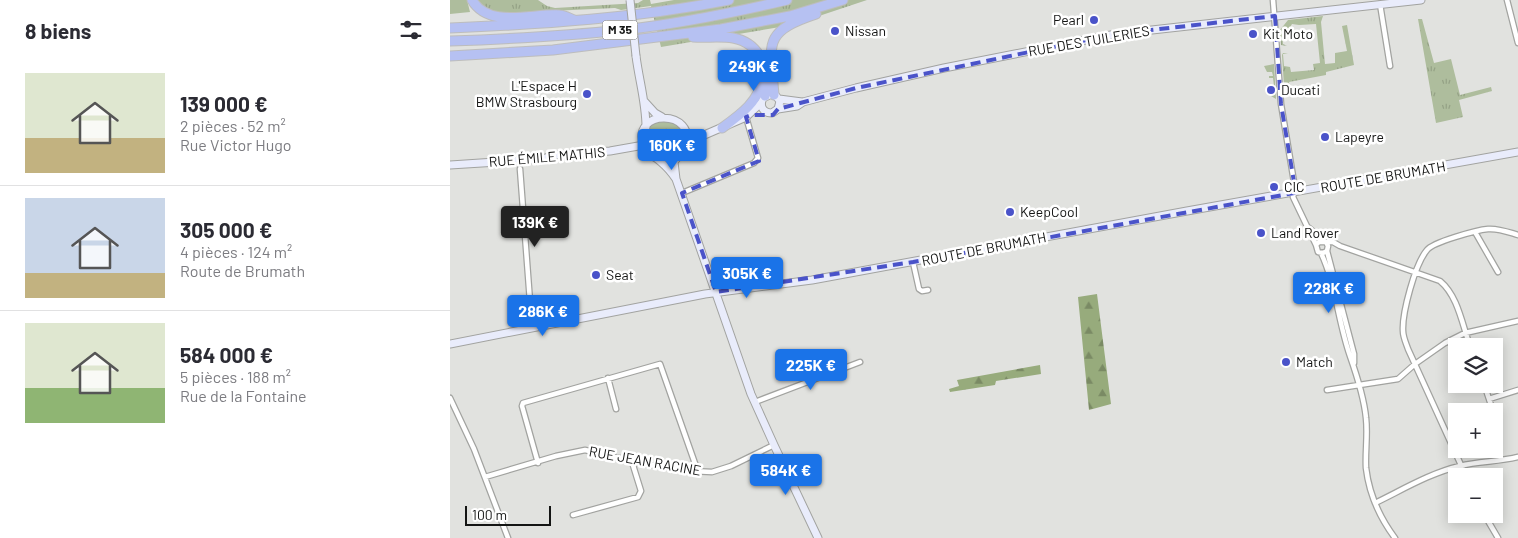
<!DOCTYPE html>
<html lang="fr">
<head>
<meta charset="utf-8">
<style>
	:root { --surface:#fff; --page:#f2f2f3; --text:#2b2b33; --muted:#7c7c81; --line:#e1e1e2; --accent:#1a73e8 }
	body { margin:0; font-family:Barlow,sans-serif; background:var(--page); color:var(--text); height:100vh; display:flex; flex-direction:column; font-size:19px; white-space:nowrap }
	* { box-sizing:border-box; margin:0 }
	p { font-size:16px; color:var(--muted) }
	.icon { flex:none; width:28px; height:28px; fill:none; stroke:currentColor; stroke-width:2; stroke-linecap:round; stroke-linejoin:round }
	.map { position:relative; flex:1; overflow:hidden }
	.drawer { display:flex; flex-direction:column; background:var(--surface); width:450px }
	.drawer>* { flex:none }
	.tools { position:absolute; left:998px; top:338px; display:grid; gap:10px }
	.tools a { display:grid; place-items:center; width:55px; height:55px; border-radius:0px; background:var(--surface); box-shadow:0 2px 12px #0003; font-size:25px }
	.scale { position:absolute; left:15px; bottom:12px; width:86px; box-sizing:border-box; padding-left:5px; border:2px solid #141514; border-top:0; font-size:14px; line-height:18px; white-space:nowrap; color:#141514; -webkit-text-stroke:4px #fff; paint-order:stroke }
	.price { position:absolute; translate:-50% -42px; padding:0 11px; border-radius:5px; background:var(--accent); color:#fff; font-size:16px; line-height:32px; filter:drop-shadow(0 1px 2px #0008) }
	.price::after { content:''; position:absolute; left:50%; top:30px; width:15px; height:11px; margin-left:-8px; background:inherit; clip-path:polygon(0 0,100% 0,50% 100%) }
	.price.current { background:#222; color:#fff }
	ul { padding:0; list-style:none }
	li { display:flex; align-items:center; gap:15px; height:125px; padding:0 25px }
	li+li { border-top:1px solid var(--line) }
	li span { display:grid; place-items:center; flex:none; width:140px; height:100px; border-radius:0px; color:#555 }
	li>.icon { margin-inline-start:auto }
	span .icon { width:60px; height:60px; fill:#fffc; stroke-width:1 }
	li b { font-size:21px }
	h2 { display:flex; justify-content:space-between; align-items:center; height:60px; padding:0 25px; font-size:21px }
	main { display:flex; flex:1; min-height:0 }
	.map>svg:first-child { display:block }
</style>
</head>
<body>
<main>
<section class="drawer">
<h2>8 biens<svg class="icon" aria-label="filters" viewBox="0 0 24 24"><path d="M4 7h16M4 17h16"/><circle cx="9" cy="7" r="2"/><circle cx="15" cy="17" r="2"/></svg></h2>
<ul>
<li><span style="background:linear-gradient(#dfe7d0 65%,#c2b280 0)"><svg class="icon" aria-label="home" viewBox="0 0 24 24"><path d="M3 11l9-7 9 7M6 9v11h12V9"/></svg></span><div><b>139 000 €</b><p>2 pièces · 52 m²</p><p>Rue Victor Hugo</p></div></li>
<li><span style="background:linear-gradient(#c9d6e8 75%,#c2b280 0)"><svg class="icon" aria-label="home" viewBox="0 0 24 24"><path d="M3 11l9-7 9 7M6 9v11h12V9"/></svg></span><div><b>305 000 €</b><p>4 pièces · 124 m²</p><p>Route de Brumath</p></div></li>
<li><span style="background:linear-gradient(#dfe7d0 65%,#8fb573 0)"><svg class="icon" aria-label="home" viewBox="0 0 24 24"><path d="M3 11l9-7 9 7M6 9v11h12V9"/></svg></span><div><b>584 000 €</b><p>5 pièces · 188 m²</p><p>Rue de la Fontaine</p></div></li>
</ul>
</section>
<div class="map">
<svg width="1068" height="538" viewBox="0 0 1068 538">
	<defs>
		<pattern id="grass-tufts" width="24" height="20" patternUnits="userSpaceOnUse" patternTransform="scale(1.25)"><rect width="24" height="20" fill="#aebd9d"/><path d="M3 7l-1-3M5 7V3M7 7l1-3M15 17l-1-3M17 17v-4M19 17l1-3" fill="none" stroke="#95a286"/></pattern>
		<pattern id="forest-firs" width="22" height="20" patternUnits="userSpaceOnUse" patternTransform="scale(1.25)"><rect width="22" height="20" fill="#97ab7c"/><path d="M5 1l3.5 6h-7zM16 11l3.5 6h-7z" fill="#7a8a64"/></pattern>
	</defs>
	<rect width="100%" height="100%" fill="#e1e2df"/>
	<path fill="url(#grass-tufts)" d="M 28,0 L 88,0 L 97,6 L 105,8 L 188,3 L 193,0 L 200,0 L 201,4 L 224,0 L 417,0 L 342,25 L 211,47 L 201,6 L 171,10 L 165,8 L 57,13 C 46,12 35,10 28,0 Z
		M 873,16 L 871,22 L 875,64 L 885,63 L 885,53 L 897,51 L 892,26 L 897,25 L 904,65 L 876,72 L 876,75 L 839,82 L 840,89 L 837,89 L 834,86 L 832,55 L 833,53 L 838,53 L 833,54 L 834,66 L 840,67 L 841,72 L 864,70 L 863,64 L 870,63 L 866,24 L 849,25 L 842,24 L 838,31 L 832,32 L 833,44 L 837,46 L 831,45 L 830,30 L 838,20 Z
		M 968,19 L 972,19 L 984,63 L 1001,59 L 1010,95 L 1041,87 L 1042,91 L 1009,100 L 1013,117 L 986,123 Z
		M 824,64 L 826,99 L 821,96 L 825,95 L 825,89 L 820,89 L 820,87 L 824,86 L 823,78 L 819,78 L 819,76 L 823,76 L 822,72 L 817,72 L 814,66 Z
		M196 138a18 18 0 1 1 36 0a18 18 0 1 1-36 0Z"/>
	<path fill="url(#forest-firs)" d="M 647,294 L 661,404 L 639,410 L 628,297 Z
		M 590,365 L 591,374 L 546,381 L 545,385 L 500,392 L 499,389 L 509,386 L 507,380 Z"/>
	<path fill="#aebd9d" d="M 0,0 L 17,0 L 20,12 L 0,14 Z"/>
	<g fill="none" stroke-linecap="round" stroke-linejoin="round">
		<defs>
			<path id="street" d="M 823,0 L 831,104 L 845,188 L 843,197 L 866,245
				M 1057,0 L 1068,43
				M 930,4 L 940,66
				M 70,169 L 82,328
				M 232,193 L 304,163 L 308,158 L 296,117
				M 859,228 L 874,241
				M 1025,232 L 1048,272
				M 876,242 L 878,246 L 877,251 L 873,253 L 868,252 L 866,245 L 869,242 L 883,242 L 890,246 L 990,281 C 1008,296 1012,324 1020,346
				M 877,251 L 904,354 L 904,363
				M 871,253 C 886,285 888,322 900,356 C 907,376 914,397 916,418 C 918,435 915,452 916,468 C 919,493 930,518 945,538
				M 463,262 L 469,289 L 472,291 L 478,290
				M 158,378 L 166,409
				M 1034,384 L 1043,411
				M 877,390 L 948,379 L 965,364 L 995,343 L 1015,333 L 1068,321
				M 0,398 L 24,449 L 58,538
				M 1039,399 L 1068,390
				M 305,402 L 410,362
				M 1044,413 L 1048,425 L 1044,427
				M 88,463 L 72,406 L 73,403 L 210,364 L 248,472
				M 1016,476 L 958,349 C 956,343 953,337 953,331 C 952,313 965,264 977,250 C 983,242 1027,230 1038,229 C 1048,228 1058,232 1068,235
				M 35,477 L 106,456 L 135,450 L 194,464 L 241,471 L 262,472 L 281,466 L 324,445
				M 925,503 C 952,490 980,473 1010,466 C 1029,461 1049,462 1068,457
				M 1034,514 L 1048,538
				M 123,515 L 188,497 L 191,491 L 182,462"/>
			<path id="secondary" d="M 186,56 C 189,80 196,103 196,127
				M 329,99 L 352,102
				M 195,102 L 205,113 L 212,117
				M 328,109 L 330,101 L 326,96 L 321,94 L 313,98 C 309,106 313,113 322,113 L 328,109 L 347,106 L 353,102 L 406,88 L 494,68 L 666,34 L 971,0
				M 235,147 L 252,136 L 296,117 L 311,103
				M 0,165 L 93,159 L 104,155 L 160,151 L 194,145
				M 226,179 L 224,162 C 227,157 233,153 235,147 C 249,109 179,108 194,147 C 198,155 205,156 211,162 C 217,167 222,173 226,179 L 301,394 L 324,445 L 368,538
				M 0,344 L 255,294 L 362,280 L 737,211 L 1068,152"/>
			<path id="highway" d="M 22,0 C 39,29 82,13 110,15 C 114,15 119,18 124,20
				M 0,28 C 94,24 187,18 279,0
				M 243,37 C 256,38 270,36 283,38 C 311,43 320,71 315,96
				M 0,41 C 57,39 115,36 172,30 C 227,24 282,13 337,0
				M 0,56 L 103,50 L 271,29 L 340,16 L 393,0
				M 324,95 C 320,43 312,32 366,14
				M 272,128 C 290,115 310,101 313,77"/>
		</defs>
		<use href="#street" stroke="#a2a3a0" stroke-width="7"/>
		<use href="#secondary" stroke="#a2a3a0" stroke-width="9"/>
		<use href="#highway" stroke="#bdbdbd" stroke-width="11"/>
		<use href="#street" stroke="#fff" stroke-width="4.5"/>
		<use href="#secondary" stroke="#e9ecfb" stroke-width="7"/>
		<use href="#highway" stroke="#b6c1f2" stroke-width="9"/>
		<defs>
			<path id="secondary-bridge" d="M 180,0 L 186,56"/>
		</defs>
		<use href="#secondary-bridge" stroke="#a2a3a0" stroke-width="9" stroke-linecap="butt"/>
		<use href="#secondary-bridge" stroke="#e9ecfb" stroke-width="7"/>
	</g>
	<path fill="none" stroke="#4a53c9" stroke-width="4" stroke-dasharray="10 6" stroke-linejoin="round" d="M 825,16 L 831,104 L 845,188 L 844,193 L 463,262 L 266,292 L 232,193 L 309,161 L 296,117 L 301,115 L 323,115 L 328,109 L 406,88 L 666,34 Z"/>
	<g fill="#4a53c9" stroke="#fff" stroke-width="2">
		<circle cx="644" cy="20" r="5"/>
		<circle cx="385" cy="31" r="5"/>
		<circle cx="803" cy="34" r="5"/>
		<circle cx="821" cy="90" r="5"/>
		<circle cx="137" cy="94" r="5"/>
		<circle cx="875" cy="137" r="5"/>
		<circle cx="824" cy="187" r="5"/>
		<circle cx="560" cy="212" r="5"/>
		<circle cx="811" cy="233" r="5"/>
		<circle cx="146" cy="275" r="5"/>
		<circle cx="836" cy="362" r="5"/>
	</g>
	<g text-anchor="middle" stroke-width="5" stroke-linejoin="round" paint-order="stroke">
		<rect fill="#fff" stroke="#5a5b5a" stroke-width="1" x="152.5" y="20.5" width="35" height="19" rx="4"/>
		<g font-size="12" font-weight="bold" fill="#141514">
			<text x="170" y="34">M 35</text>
		</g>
		<g font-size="14" fill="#141514" stroke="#fff" text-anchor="start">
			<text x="634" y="25" text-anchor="end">Pearl</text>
			<text x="395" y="36">Nissan</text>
			<text x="813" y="39">Kit Moto</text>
			<text x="127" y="91" text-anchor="end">L'Espace H<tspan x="127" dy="16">BMW Strasbourg</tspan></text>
			<text x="831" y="95">Ducati</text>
			<text x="885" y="142">Lapeyre</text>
			<text x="834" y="192">CIC</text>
			<text x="570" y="217">KeepCool</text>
			<text x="821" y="238">Land Rover</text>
			<text x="156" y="280">Seat</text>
			<text x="846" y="367">Match</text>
		</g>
		<g font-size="14" fill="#141514" stroke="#fff">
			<text transform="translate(639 41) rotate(-10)" y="5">RUE DES TUILERIES</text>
			<text transform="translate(97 157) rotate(-5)" y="5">RUE ÉMILE MATHIS</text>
			<text transform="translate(933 177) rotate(-10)" y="5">ROUTE DE BRUMATH</text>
			<text transform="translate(534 249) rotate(-11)" y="5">ROUTE DE BRUMATH</text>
			<text transform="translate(195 461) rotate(10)" y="5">RUE JEAN RACINE</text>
		</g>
	</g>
</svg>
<div class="tools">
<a><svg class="icon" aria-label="layers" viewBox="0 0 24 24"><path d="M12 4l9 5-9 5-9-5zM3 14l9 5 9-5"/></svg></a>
<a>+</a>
<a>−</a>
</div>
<div class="scale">100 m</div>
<b class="price" style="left:304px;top:92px">249K €</b>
<b class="price" style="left:222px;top:171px">160K €</b>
<b class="price current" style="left:85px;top:248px">139K €</b>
<b class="price" style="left:297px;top:299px">305K €</b>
<b class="price" style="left:879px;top:314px">228K €</b>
<b class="price" style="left:93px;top:337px">286K €</b>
<b class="price" style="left:361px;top:391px">225K €</b>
<b class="price" style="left:336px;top:496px">584K €</b>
</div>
</main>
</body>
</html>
